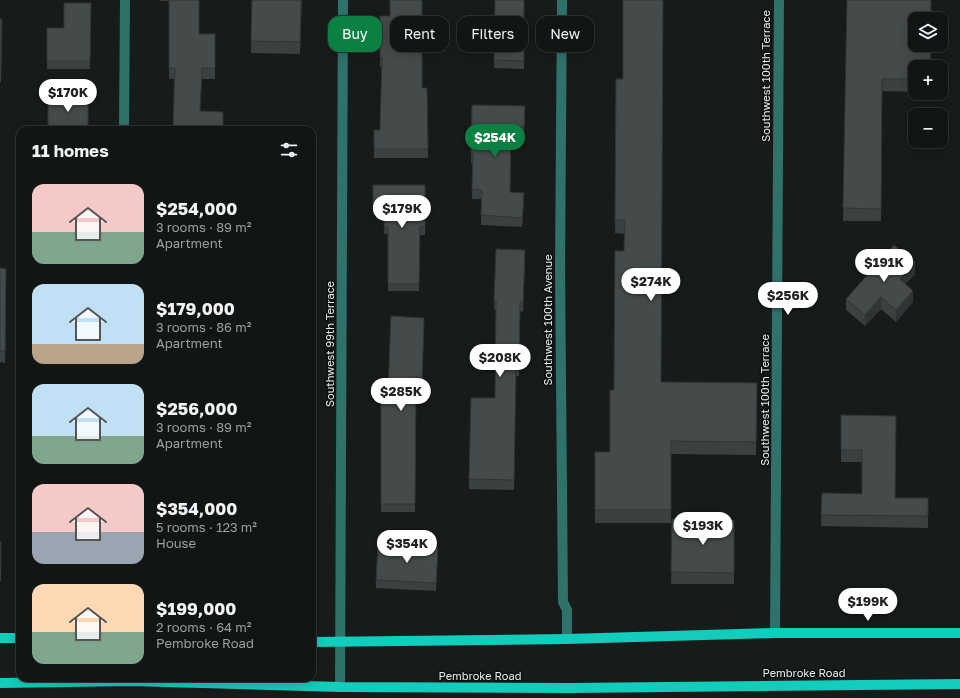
<!DOCTYPE html>
<html lang="en">
<head>
<meta charset="utf-8">
<style>
	:root { --surface:#111514; --page:#1a1e1d; --text:#f1f3f6; --muted:#9c9fa0; --line:#303434; --accent:#0b8043 }
	body { margin:0; font-family:"Golos Text",sans-serif; background:var(--page); color:var(--text); height:100vh; display:flex; flex-direction:column; font-size:15px; white-space:nowrap }
	* { box-sizing:border-box; margin:0 }
	p { font-size:13px; color:var(--muted) }
	.icon { flex:none; width:22px; height:22px; fill:none; stroke:currentColor; stroke-width:2; stroke-linecap:round; stroke-linejoin:round }
	.map { position:relative; flex:1; overflow:hidden }
	.details { position:absolute; left:16px; top:126px; width:300px; height:556px; display:flex; flex-direction:column; background:var(--surface); border-radius:12px; box-shadow:0 2px 10px #0003,0 0 0 1px var(--line) }
	.details>* { flex:none }
	.top-card { position:absolute; left:328px; top:16px; width:380px; height:36px; display:flex; gap:8px }
	.controls { position:absolute; left:908px; top:12px; display:grid; gap:8px }
	.controls a { display:grid; place-items:center; width:40px; height:40px; border-radius:8px; background:var(--surface); box-shadow:0 2px 10px #0003,0 0 0 1px var(--line); font-size:20px }
	.price { position:absolute; translate:-50% -34px; padding:0 9px; border-radius:14px; background:#fff; color:#222; font-size:13px; line-height:26px; filter:drop-shadow(0 1px 2px #0008) }
	.price::after { content:''; position:absolute; left:50%; top:24px; width:12px; height:9px; margin-left:-6px; background:inherit; clip-path:polygon(0 0,100% 0,50% 100%) }
	.price.on { background:var(--accent); color:#fff }
	ul { padding:0; list-style:none }
	li { display:flex; align-items:center; gap:12px; height:100px; padding:0 16px }
	li span { display:grid; place-items:center; flex:none; width:112px; height:80px; border-radius:12px; color:#555 }
	li>.icon { margin-inline-start:auto }
	span .icon { width:48px; height:48px; fill:#fffc; stroke-width:1 }
	li b { font-size:17px }
	h2 { display:flex; justify-content:space-between; align-items:center; height:48px; padding:0 16px; font-size:17px }
	.pill { padding:0 14px; border-radius:12px; background:var(--surface); box-shadow:0 2px 10px #0003,0 0 0 1px var(--line); font-size:14px; line-height:36px }
	.pill.on { background:var(--accent); color:#fff }
	.map>svg:first-child { display:block }
</style>
</head>
<body>
<div class="map">
<svg width="960" height="698" viewBox="0 0 960 698">
	<rect width="100%" height="100%" fill="#171c1b"/>
	<g fill="none" stroke-linecap="round" stroke-linejoin="round">
		<path stroke="#2e726a" stroke-width="10" d="M 562,0 L 560,267 L 563,602 L 567,610 L 567,639
			M 124,130 L 125,0
			M 775,633 L 779,0
			M 340,687 L 343,0"/>
		<path stroke="#12ccbc" stroke-width="10" d="M 0,638 L 20,638
			M 312,642 L 567,639 L 775,633 L 960,633
			M 0,683 L 131,681 L 340,687 L 570,688 L 960,684"/>
	</g>
	<path fill="#3b4040" d="M 160,0 L 199,0 L 199,34 L 215,34 L 215,79 L 202,79 L 173,130 L 174,79 L 169,79 L 169,1 L 160,1 Z
		M 252,0 L 302,0 L 300,54 L 251,53 Z
		M 495,0 L 524,0 L 524,69 L 494,68 Z
		M 847,0 L 915,67 L 915,92 L 882,91 L 881,221 L 843,221 Z
		M 91,3 L 90,69 L 47,69 L 47,28 L 64,28 Z
		M 380,16 L 422,88 L 427,88 L 428,158 L 374,158 L 374,130 L 380,130 L 382,67 L 380,67 Z
		M 0,19 L 2,19 L 1,82 L 0,82 Z
		M 616,79 L 661,382 L 757,383 L 756,455 L 671,454 L 671,523 L 595,523 L 595,452 L 610,452 L 625,234 L 615,233 Z
		M 472,105 L 525,106 L 524,137 L 511,137 L 510,192 L 524,203 L 522,227 L 481,225 L 481,199 L 472,199 L 473,163 L 471,163 Z
		M 373,185 L 425,185 L 425,235 L 420,235 L 419,291 L 388,291 L 388,234 L 384,234 L 385,216 L 373,215 Z
		M 525,260 L 523,312 L 520,311 L 519,376 L 516,376 L 514,490 L 469,489 L 471,398 L 495,398 L 496,310 L 494,310 L 494,300 Z
		M 0,268 L 6,269 L 5,363 L 0,362 Z
		M 915,274 L 905,284 L 913,302 L 896,322 L 881,309 L 865,326 L 846,310 L 846,299 Z
		M 424,326 L 422,385 L 416,385 L 415,512 L 381,512 L 381,394 L 388,394 Z
		M 841,415 L 895,498 L 928,498 L 928,528 L 821,526 L 822,493 L 862,494 L 862,462 L 841,462 Z
		M 672,519 L 734,520 L 734,584 L 671,584 Z
		M 0,542 L 1,542 L 1,581 L 0,581 Z
		M 438,548 L 436,591 L 376,588 L 376,580 Z"/>
	<path fill="#303434" d="M 524,193 L 524,203 L 522,227 L 522,218 Z
		M 525,250 L 525,260 L 523,312 L 523,302 Z
		M 915,262 L 915,274 L 900,290 L 900,279 Z
		M 913,291 L 913,302 L 896,322 L 896,310 Z
		M 881,297 L 881,309 L 865,326 L 865,315 Z"/>
	<path fill="#454b4a" stroke="#303434" d="M 169,0 L 199,0 L 199,34 L 215,34 L 215,68 L 202,68 L 200,111 L 223,112 L 223,130 L 173,130 L 175,68 L 169,68 Z
		M 252,0 L 301,0 L 300,42 L 251,41 Z
		M 390,0 L 422,0 L 422,88 L 427,88 L 428,149 L 374,149 L 374,130 L 380,130 L 382,58 L 380,57 L 380,16 L 390,16 Z
		M 495,0 L 524,0 L 524,61 L 494,60 Z
		M 623,0 L 663,0 L 661,382 L 757,383 L 756,442 L 671,441 L 671,510 L 595,510 L 595,452 L 610,452 L 610,390 L 614,390 L 615,251 L 624,251 L 625,220 L 615,220 L 616,79 L 623,79 Z
		M 847,0 L 931,0 L 931,19 L 915,19 L 915,45 L 931,45 L 930,67 L 915,67 L 915,79 L 882,79 L 881,209 L 843,208 Z
		M 64,3 L 91,3 L 90,61 L 47,61 L 47,28 L 64,28 Z
		M 0,19 L 2,19 L 1,72 L 0,72 Z
		M 48,96 L 88,96 L 88,130 L 48,130 Z
		M 472,105 L 525,106 L 524,127 L 511,127 L 510,192 L 524,193 L 522,218 L 481,215 L 482,190 L 472,189 L 473,153 L 471,153 Z
		M 373,185 L 425,185 L 425,227 L 420,227 L 419,284 L 388,284 L 388,227 L 384,227 L 385,208 L 373,207 Z
		M 894,245 L 915,262 L 900,279 L 913,291 L 896,310 L 881,297 L 865,315 L 846,299 Z
		M 496,249 L 525,250 L 523,302 L 520,302 L 519,366 L 516,366 L 514,480 L 469,479 L 471,398 L 495,398 L 496,300 L 494,300 Z
		M 0,268 L 6,269 L 5,351 L 0,351 Z
		M 391,316 L 424,318 L 422,378 L 416,377 L 415,504 L 381,504 L 381,394 L 388,394 Z
		M 841,415 L 896,416 L 895,498 L 928,498 L 928,516 L 821,515 L 822,493 L 862,494 L 862,450 L 841,450 Z
		M 672,519 L 734,520 L 734,573 L 671,572 Z
		M 0,542 L 1,542 L 1,570 L 0,570 Z
		M 378,545 L 438,548 L 436,583 L 376,580 Z"/>
	<g text-anchor="middle" stroke-width="3.5" stroke-linejoin="round" paint-order="stroke">
		<g font-size="11" fill="#e6eae9" stroke="#0e1312">
			<text transform="translate(766 76) rotate(-90)" y="4">Southwest 100th Terrace</text>
			<text transform="translate(548 320) rotate(-90)" y="4">Southwest 100th Avenue</text>
			<text transform="translate(330 344) rotate(-90)" y="4">Southwest 99th Terrace</text>
			<text transform="translate(765 400) rotate(-90)" y="4">Southwest 100th Terrace</text>
			<text x="804" y="677">Pembroke Road</text>
			<text x="480" y="680">Pembroke Road</text>
		</g>
	</g>
</svg>
<div class="controls">
<a><svg class="icon" aria-label="layers" viewBox="0 0 24 24"><path d="M12 4l9 5-9 5-9-5zM3 14l9 5 9-5"/></svg></a>
<a>+</a>
<a>−</a>
</div>
<b class="price" style="left:68px;top:113px">$170K</b>
<b class="price on" style="left:495px;top:158px">$254K</b>
<b class="price" style="left:402px;top:229px">$179K</b>
<b class="price" style="left:884px;top:283px">$191K</b>
<b class="price" style="left:651px;top:302px">$274K</b>
<b class="price" style="left:788px;top:316px">$256K</b>
<b class="price" style="left:500px;top:378px">$208K</b>
<b class="price" style="left:401px;top:412px">$285K</b>
<b class="price" style="left:703px;top:546px">$193K</b>
<b class="price" style="left:407px;top:564px">$354K</b>
<b class="price" style="left:868px;top:622px">$199K</b>
<div class="top-card">
<a class="pill on">Buy</a>
<a class="pill">Rent</a>
<a class="pill">Filters</a>
<a class="pill">New</a>
</div>
<section class="details">
<h2>11 homes<svg class="icon" aria-label="filters" viewBox="0 0 24 24"><path d="M4 7h16M4 17h16"/><circle cx="9" cy="7" r="2"/><circle cx="15" cy="17" r="2"/></svg></h2>
<ul>
<li><span style="background:linear-gradient(#f6c9c9 60%,#7fa58c 0)"><svg class="icon" aria-label="home" viewBox="0 0 24 24"><path d="M3 11l9-7 9 7M6 9v11h12V9"/></svg></span><div><b>$254,000</b><p>3 rooms · 89 m²</p><p>Apartment</p></div></li>
<li><span style="background:linear-gradient(#bfe0f5 75%,#b9a48a 0)"><svg class="icon" aria-label="home" viewBox="0 0 24 24"><path d="M3 11l9-7 9 7M6 9v11h12V9"/></svg></span><div><b>$179,000</b><p>3 rooms · 86 m²</p><p>Apartment</p></div></li>
<li><span style="background:linear-gradient(#bfe0f5 65%,#7fa58c 0)"><svg class="icon" aria-label="home" viewBox="0 0 24 24"><path d="M3 11l9-7 9 7M6 9v11h12V9"/></svg></span><div><b>$256,000</b><p>3 rooms · 89 m²</p><p>Apartment</p></div></li>
<li><span style="background:linear-gradient(#f6c9c9 60%,#9aa5b1 0)"><svg class="icon" aria-label="home" viewBox="0 0 24 24"><path d="M3 11l9-7 9 7M6 9v11h12V9"/></svg></span><div><b>$354,000</b><p>5 rooms · 123 m²</p><p>House</p></div></li>
<li><span style="background:linear-gradient(#ffd9b3 60%,#7fa58c 0)"><svg class="icon" aria-label="home" viewBox="0 0 24 24"><path d="M3 11l9-7 9 7M6 9v11h12V9"/></svg></span><div><b>$199,000</b><p>2 rooms · 64 m²</p><p>Pembroke Road</p></div></li>
</ul>
</section>
</div>
</body>
</html>
